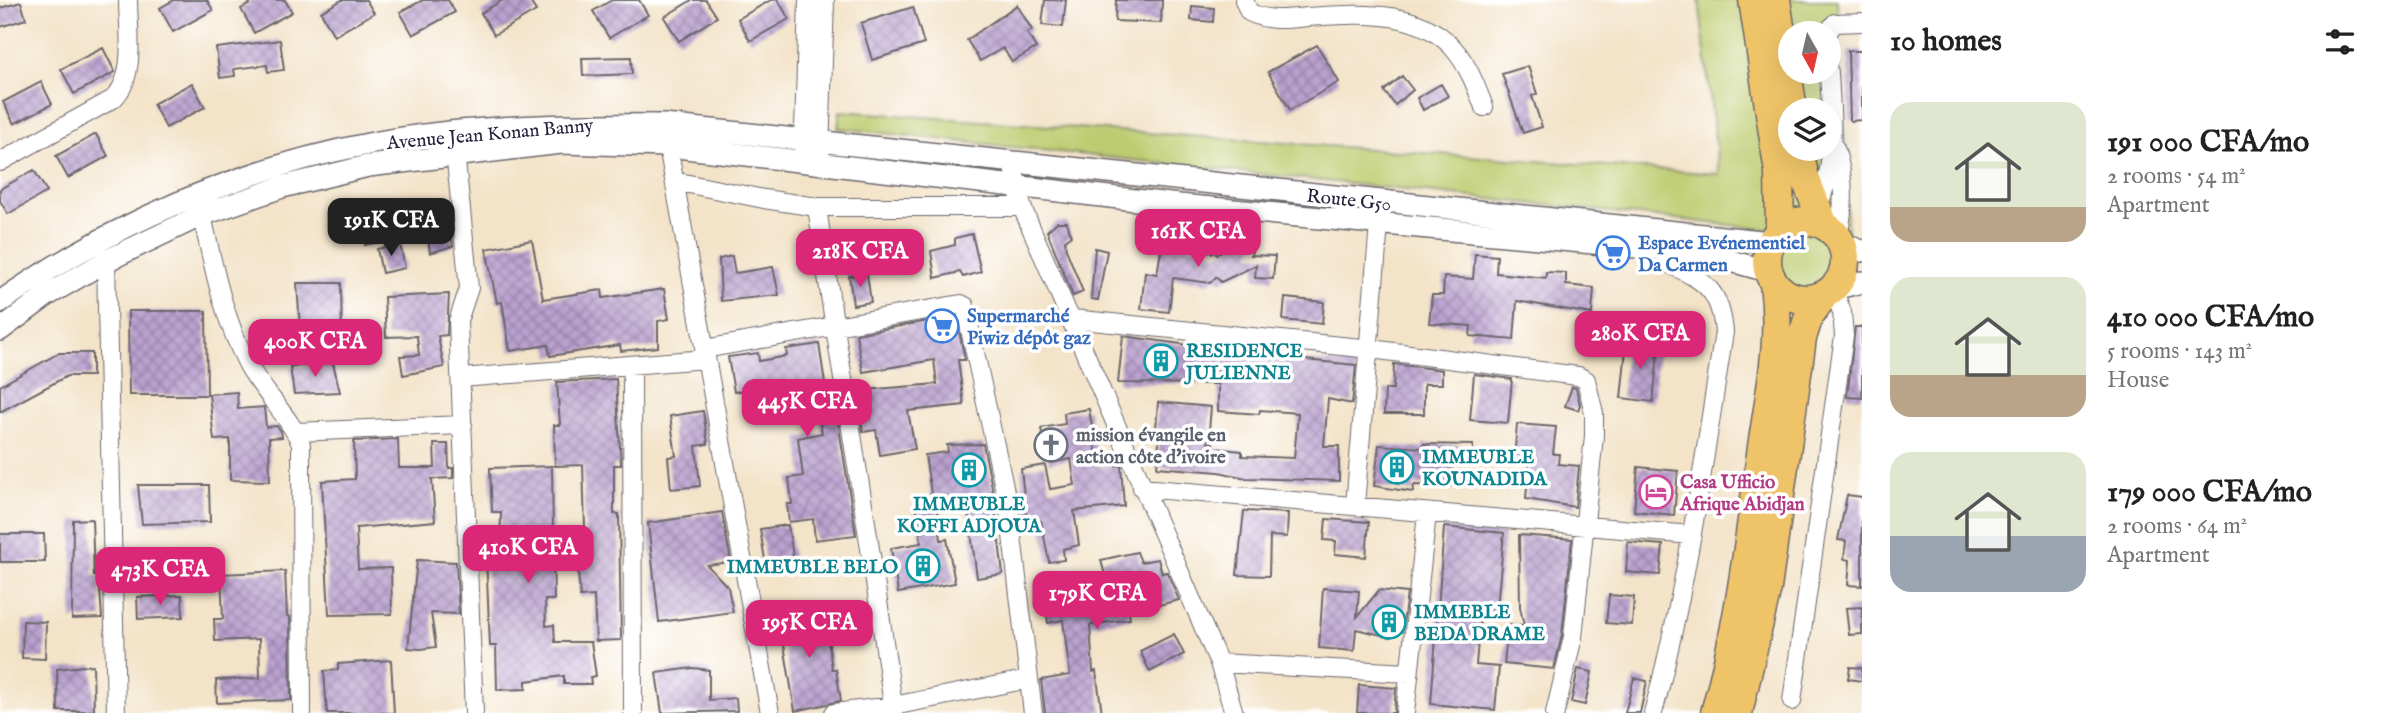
<!DOCTYPE html>
<html lang="en">
<head>
<meta charset="utf-8">
<style>
	:root { --surface:#fff; --page:#f2f2f2; --text:#222; --muted:#767676; --accent:#db2777 }
	body { margin:0; font-family:"IM FELL English",serif; background:var(--page); color:var(--text); height:100vh; display:flex; flex-direction:column; font-size:26px; white-space:nowrap }
	* { box-sizing:border-box; margin:0 }
	p { font-size:23px; color:var(--muted) }
	.icon { flex:none; width:38px; height:38px; fill:none; stroke:currentColor; stroke-width:2; stroke-linecap:round; stroke-linejoin:round }
	.map { position:relative; flex:1; overflow:hidden }
	.drawer { display:flex; flex-direction:column; background:var(--surface); width:525px }
	.drawer>* { flex:none }
	.needle { width:46px; rotate:172deg }
	.controls { position:absolute; left:1778px; top:21px; display:grid; gap:14px }
	.controls a { display:grid; place-items:center; width:63px; height:63px; border-radius:50%; background:var(--surface); box-shadow:0 7px 28px #0002; font-size:35px }
	.price { position:absolute; translate:-50% -60px; padding:0 16px; border-radius:14px; background:var(--accent); color:#fff; font-size:23px; line-height:46px; filter:drop-shadow(0 2px 4px #0008) }
	.price::after { content:''; position:absolute; left:50%; top:42px; width:21px; height:16px; margin-left:-10px; background:inherit; clip-path:polygon(0 0,100% 0,50% 100%) }
	.price.selected { background:#222; color:#fff }
	ul { padding:0; list-style:none }
	li { display:flex; align-items:center; gap:21px; height:175px; padding:0 28px }
	li span { display:grid; place-items:center; flex:none; width:196px; height:140px; border-radius:21px; color:#555 }
	li>.icon { margin-inline-start:auto }
	span .icon { width:84px; height:84px; fill:#fffc; stroke-width:1 }
	li b { font-size:30px }
	h2 { display:flex; justify-content:space-between; align-items:center; height:84px; padding:0 28px; font-size:30px }
	main { display:flex; flex:1; min-height:0 }
	.map>svg:first-child { display:block }
</style>
</head>
<body>
<main>
<div class="map">
<svg width="1862" height="713" viewBox="0 0 1862 713">
	<defs>
		<pattern id="building-cross-hatch" width="8" height="8" patternUnits="userSpaceOnUse" patternTransform="scale(1.75)"><rect width="8" height="8" fill="#baa1cf"/><path d="M0 0l8 8M0 8l8-8" fill="none" stroke="#9783a9"/></pattern>
	</defs>
	<rect width="100%" height="100%" fill="#fff"/>
	<filter id="ink" filterUnits="userSpaceOnUse"><feTurbulence type="fractalNoise" baseFrequency=".0143" numOctaves="2"/><feDisplacementMap in="SourceGraphic" scale="14" xChannelSelector="R" yChannelSelector="G"/><feConvolveMatrix kernelMatrix="1 2 1 2 8 2 1 2 1" color-interpolation-filters="sRGB"/></filter>
	<filter id="wash" filterUnits="userSpaceOnUse"><feTurbulence type="fractalNoise" baseFrequency=".00686" numOctaves="4" result="noise"/><feDisplacementMap in="SourceGraphic" scale="28" xChannelSelector="R" yChannelSelector="G"/><feGaussianBlur stdDeviation="1.57" result="paint"/><feColorMatrix in="noise" values="0 0 0 0 0 0 0 0 0 0 0 0 0 0 0 0 0 1.4 0 .05"/><feComposite in="paint" operator="in"/></filter>
	<g filter="url(#wash)">
		<rect width="100%" height="100%" fill="#f3e3c8"/>
		<path fill="#bdcc6f" stroke="#707755" stroke-width="2" fill-rule="evenodd" d="M 1699,0 L 1837,0 L 1848,238 L 1827,236 C 1847,269 1815,306 1786,284 C 1781,279 1776,271 1772,265 L 1774,244 L 1785,231 L 838,128 L 840,111 L 1719,174 ZM 1790,33 L 1829,33 L 1829,72 L 1790,72 ZM 1790,110 L 1829,110 L 1829,149 L 1790,149 Z"/>
		<g id="blocks">
			<path fill="url(#building-cross-hatch)" d="M 174,0 L 207,0 L 213,10 L 173,32 L 160,8 Z
				M 248,0 L 285,0 L 292,12 L 254,33 L 241,9 L 250,4 Z
				M 342,0 L 366,0 L 374,13 L 334,36 L 321,12 Z
				M 423,0 L 448,0 L 455,12 L 413,35 L 400,12 Z
				M 503,0 L 529,0 L 536,11 L 494,35 L 481,13 Z
				M 612,0 L 639,0 L 648,15 L 609,38 L 593,11 Z
				M 692,0 L 706,0 L 717,17 L 679,41 L 664,17 Z
				M 771,0 L 778,0 L 789,19 L 750,41 L 738,19 Z
				M 1045,0 L 1066,0 L 1063,27 L 1042,25 Z
				M 1116,0 L 1162,0 L 1161,23 L 1115,21 Z
				M 21,2 L 26,19 L 0,27 L 0,8 Z
				M 1017,5 L 1032,30 L 1027,33 L 1036,48 L 1012,62 L 1003,48 L 980,61 L 967,40 Z
				M 1192,6 L 1214,8 L 1213,22 L 1191,20 Z
				M 913,7 L 924,44 L 872,60 L 861,23 Z
				M 280,40 L 284,70 L 268,72 L 267,65 L 234,69 L 235,76 L 220,78 L 216,48 Z
				M 1317,45 L 1339,82 L 1290,110 L 1268,72 Z
				M 103,48 L 115,72 L 74,94 L 61,69 Z
				M 1848,51 L 1862,51 L 1862,120 L 1850,121 Z
				M 631,57 L 632,74 L 583,76 L 582,58 Z
				M 1528,66 L 1537,94 L 1532,96 L 1542,127 L 1523,133 L 1502,74 Z
				M 1402,76 L 1413,90 L 1395,105 L 1384,91 Z
				M 41,82 L 52,104 L 14,124 L 3,102 Z
				M 192,83 L 205,107 L 166,128 L 153,104 Z
				M 1441,84 L 1448,96 L 1423,110 L 1417,98 Z
				M 96,134 L 108,156 L 68,178 L 56,156 Z
				M 34,170 L 47,192 L 8,214 L 0,201 L 0,189 Z
				M 375,222 L 380,242 L 365,245 L 361,225 Z
				M 1057,222 L 1067,222 L 1071,236 L 1065,240 L 1066,249 L 1083,292 L 1073,296 L 1047,231 Z
				M 1164,233 L 1182,236 L 1181,244 L 1217,254 L 1241,242 L 1253,245 L 1251,255 L 1275,256 L 1273,279 L 1255,278 L 1256,265 L 1221,282 L 1216,277 L 1210,283 L 1173,278 L 1169,312 L 1141,309 L 1145,272 L 1157,274 Z
				M 451,234 L 453,246 L 430,253 L 428,238 Z
				M 972,234 L 981,272 L 963,277 L 960,272 L 935,278 L 931,251 L 955,245 L 955,238 Z
				M 865,235 L 885,236 L 887,243 L 894,243 L 896,260 L 868,265 L 866,251 L 838,253 L 838,240 Z
				M 532,240 L 543,299 L 602,290 L 603,298 L 664,289 L 669,319 L 658,321 L 658,347 L 621,351 L 620,345 L 550,356 L 548,345 L 510,351 L 502,302 L 497,303 L 486,249 Z
				M 400,244 L 405,268 L 382,273 L 377,249 Z
				M 1095,248 L 1107,251 L 1098,300 L 1091,299 Z
				M 1475,254 L 1497,256 L 1496,273 L 1546,278 L 1546,272 L 1566,273 L 1566,285 L 1594,288 L 1592,314 L 1517,301 L 1514,340 L 1470,336 L 1471,326 L 1429,323 L 1432,295 L 1443,295 L 1444,277 L 1473,279 Z
				M 732,256 L 735,273 L 773,267 L 779,295 L 721,301 L 719,259 Z
				M 867,274 L 871,302 L 853,305 L 849,276 Z
				M 297,283 L 341,283 L 342,340 L 301,342 Z
				M 449,294 L 447,335 L 438,336 L 444,367 L 403,375 L 400,356 L 419,355 L 417,336 L 386,337 L 384,297 Z
				M 1285,298 L 1324,302 L 1322,324 L 1283,320 Z
				M 128,311 L 206,311 L 207,395 L 129,395 Z
				M 956,316 L 965,360 L 958,360 L 964,405 L 908,411 L 915,449 L 880,455 L 876,430 L 863,432 L 861,419 L 870,418 L 866,390 L 937,384 L 934,360 L 863,372 L 856,334 Z
				M 1855,327 L 1862,327 L 1862,398 L 1847,397 Z
				M 1123,336 L 1218,349 L 1218,345 L 1263,350 L 1263,356 L 1356,365 L 1352,404 L 1328,399 L 1324,446 L 1339,446 L 1339,481 L 1246,478 L 1219,472 L 1157,467 L 1160,428 L 1156,428 L 1158,402 L 1211,407 L 1208,443 L 1213,443 L 1213,448 L 1242,451 L 1242,456 L 1294,458 L 1298,413 L 1260,410 L 1259,414 L 1218,411 L 1218,384 L 1118,383 Z
				M 1627,340 L 1659,343 L 1653,402 L 1621,398 Z
				M 819,344 L 831,423 L 838,421 L 856,535 L 815,540 L 813,519 L 789,522 L 787,504 L 792,504 L 789,478 L 803,476 L 798,438 L 822,433 L 816,404 L 795,407 L 791,382 L 734,392 L 728,357 L 758,353 L 759,361 L 787,356 L 786,349 Z
				M 59,353 L 92,353 L 92,376 L 67,376 L 0,412 L 0,386 Z
				M 333,363 L 340,392 L 294,394 L 290,367 Z
				M 1394,364 L 1442,370 L 1442,384 L 1424,384 L 1424,414 L 1384,414 L 1385,389 L 1393,389 Z
				M 1474,374 L 1512,379 L 1508,423 L 1470,420 Z
				M 616,379 L 621,465 L 614,465 L 614,514 L 619,514 L 621,640 L 596,641 L 594,596 L 580,597 L 577,558 L 586,558 L 583,465 L 555,466 L 554,425 L 560,425 L 557,382 Z
				M 1572,387 L 1576,388 L 1580,405 L 1578,410 L 1565,406 Z
				M 237,392 L 238,409 L 264,407 L 266,427 L 277,426 L 281,431 L 282,437 L 269,438 L 270,481 L 230,480 L 230,439 L 214,440 L 209,394 Z
				M 1089,409 L 1099,467 L 1121,465 L 1124,506 L 1074,511 L 1079,545 L 1063,549 L 1064,560 L 1049,562 L 1041,521 L 1027,522 L 1021,469 L 1045,465 L 1050,489 L 1075,485 L 1071,459 L 1049,463 L 1041,428 L 1065,424 L 1064,413 Z
				M 703,411 L 708,444 L 696,446 L 700,486 L 671,489 L 668,457 L 676,456 L 670,416 Z
				M 1517,424 L 1556,427 L 1553,454 L 1559,454 L 1558,464 L 1579,466 L 1575,507 L 1526,499 L 1529,462 L 1514,460 Z
				M 398,439 L 399,468 L 435,468 L 434,444 L 448,444 L 449,468 L 453,468 L 453,478 L 432,479 L 435,521 L 356,528 L 358,569 L 391,568 L 392,614 L 329,615 L 322,481 L 355,479 L 354,441 Z
				M 983,444 L 993,492 L 1003,574 L 977,578 L 967,503 L 937,506 L 941,540 L 947,539 L 955,583 L 898,593 L 891,548 L 921,543 L 916,502 L 932,500 L 925,455 L 948,452 L 947,445 Z
				M 1423,444 L 1473,445 L 1473,460 L 1453,460 L 1452,486 L 1414,485 L 1413,492 L 1374,486 L 1379,445 L 1423,448 Z
				M 552,466 L 554,600 L 545,600 L 546,626 L 554,625 L 555,642 L 591,642 L 596,676 L 590,677 L 591,684 L 564,684 L 564,676 L 526,681 L 526,689 L 497,690 L 496,646 L 490,646 L 486,556 L 500,556 L 501,512 L 492,512 L 490,468 Z
				M 1638,467 L 1678,471 L 1674,515 L 1634,511 Z
				M 138,485 L 209,485 L 210,522 L 142,524 Z
				M 1847,495 L 1862,497 L 1862,586 L 1848,585 L 1850,560 L 1844,559 L 1846,541 L 1838,540 Z
				M 1244,511 L 1288,513 L 1287,537 L 1270,536 L 1269,576 L 1237,575 Z
				M 722,512 L 731,562 L 707,565 L 728,587 L 733,612 L 659,622 L 648,523 Z
				M 92,519 L 94,576 L 99,576 L 102,618 L 72,619 L 73,520 Z
				M 1326,519 L 1369,522 L 1366,557 L 1335,554 L 1336,541 L 1324,540 Z
				M 788,525 L 795,568 L 773,571 L 771,558 L 765,560 L 760,529 Z
				M 1444,527 L 1504,533 L 1496,618 L 1480,617 L 1476,665 L 1499,667 L 1495,710 L 1431,704 Z
				M 0,534 L 44,534 L 45,562 L 0,562 Z
				M 1519,535 L 1572,539 L 1562,635 L 1554,669 L 1504,664 L 1508,625 L 1524,626 L 1520,607 Z
				M 1628,542 L 1663,545 L 1660,575 L 1626,572 Z
				M 1137,552 L 1141,562 L 1158,559 L 1162,573 L 1167,572 L 1179,600 L 1159,605 L 1159,585 L 1126,591 L 1130,619 L 1090,625 L 1093,672 L 1096,671 L 1102,713 L 1045,713 L 1041,680 L 1070,675 L 1063,620 L 1048,623 L 1045,605 L 1111,599 L 1101,560 Z
				M 417,560 L 456,562 L 459,614 L 431,613 L 436,647 L 421,649 L 408,648 Z
				M 285,571 L 287,616 L 290,617 L 291,700 L 217,703 L 216,680 L 260,678 L 259,639 L 215,641 L 214,619 L 223,619 L 221,574 Z
				M 1323,588 L 1359,591 L 1357,617 L 1379,590 L 1407,593 L 1402,632 L 1393,632 L 1391,637 L 1356,629 L 1354,651 L 1319,648 Z
				M 182,595 L 183,617 L 138,619 L 137,597 Z
				M 1609,595 L 1634,597 L 1632,625 L 1606,623 Z
				M 1862,607 L 1862,634 L 1849,635 L 1846,608 Z
				M 824,609 L 832,669 L 836,669 L 841,701 L 795,711 L 779,615 Z
				M 23,621 L 46,622 L 45,659 L 22,658 Z
				M 1174,634 L 1184,654 L 1150,672 L 1140,651 Z
				M 391,660 L 394,713 L 327,713 L 324,671 L 338,670 L 338,664 Z
				M 93,665 L 94,711 L 58,711 L 57,669 Z
				M 1850,667 L 1862,668 L 1862,681 L 1848,679 Z
				M 693,668 L 709,670 L 709,700 L 736,698 L 737,711 L 662,713 L 656,673 Z
				M 1578,669 L 1592,672 L 1585,705 L 1571,702 Z
				M 1634,678 L 1647,681 L 1640,713 L 1625,713 Z
				M 1359,685 L 1396,688 L 1394,713 L 1357,713 Z"/>
		</g>
	</g>
	<g filter="url(#ink)">
		<use href="#blocks" fill-opacity="0" stroke="#6b666c" stroke-width="2"/>
		<g fill="none" stroke-linecap="round" stroke-linejoin="round">
			<defs>
				<path id="minor" d="M 1244,0 L 1249,12 C 1268,22 1287,19 1307,17 C 1358,14 1423,7 1458,54 C 1470,70 1477,89 1484,107
					M 1827,33 L 1835,23 L 1862,22
					M 453,132 L 469,288 L 458,321 L 474,713
					M 668,146 L 770,713
					M 1835,148 C 1845,179 1845,204 1838,236
					M 820,153 L 825,0
					M 0,162 L 113,99 C 137,77 128,31 128,0
					M 803,162 L 808,0
					M 1012,162 L 1022,207 L 1219,663 L 1234,713
					M 674,181 L 764,199 L 817,207 L 1022,207
					M 199,202 C 212,258 221,314 248,365 C 261,389 296,425 301,445 L 302,713
					M 817,207 C 840,373 871,539 893,706
					M 1817,208 C 1838,165 1831,118 1829,72
					M 106,261 L 116,713
					M 1072,319 L 1371,349 L 1578,376 L 1586,380 L 1594,413 L 1594,436 L 1573,637 L 1555,713
					M 704,349 L 961,304 L 965,306 L 1009,510 L 1033,713
					M 632,365 L 633,713
					M 461,378 L 706,359
					M 296,432 L 463,425
					M 1142,488 L 1692,535
					M 1355,505 L 1379,225
					M 1219,663 L 1409,673
					M 1792,701 L 1844,336 L 1842,312 L 1833,289
					M 834,713 L 893,706 L 1029,679
					M 1405,713 L 1427,514
					M 1653,713 C 1687,588 1704,459 1724,332 C 1720,287 1703,281 1666,262 L 1664,249"/>
				<path id="tertiary" d="M 1842,244 L 1862,251
					M 1833,289 L 1862,282
					M 0,302 C 108,226 238,169 368,144 C 465,125 566,124 664,125 L 1770,242
					M 0,330 L 46,296 L 106,261 L 202,215 L 282,187 L 368,166 L 561,143 L 668,146 L 1179,205 L 1702,253 L 1767,271"/>
				<path id="trunk" d="M 1753,0 L 1779,173 L 1780,229
					M 1776,0 L 1793,110
					M 1798,149 L 1805,178 L 1824,225
					M1767 260a39 39 0 1 1 78 0a39 39 0 1 1-78 0Z
					M 1715,713 C 1739,628 1749,541 1761,454 C 1769,397 1782,342 1774,284
					M 1738,713 L 1767,588 L 1802,338 L 1809,316 L 1825,294"/>
			</defs>
			<use href="#minor" stroke="#6b666c" stroke-width="20"/>
			<use href="#tertiary" stroke="#6b666c" stroke-width="24"/>
			<use href="#trunk" stroke="#6b666c" stroke-width="31"/>
			<use href="#minor" stroke="#fff" stroke-width="18"/>
			<use href="#tertiary" stroke="#fff" stroke-width="21"/>
			<use href="#trunk" stroke="#efc469" stroke-width="28"/>
		</g>
	</g>
	<defs>
		<symbol id="supermarket-ring" viewBox="-11 -11 22 22"><circle r="9.5" fill="#fff" stroke="#3f7fe0" stroke-width="1.5"/><path d="M-6-5.5h2.5l.6 2H6L4.5 2H-2.5L-4.4-4H-6ZM-1.5 3.2a1.3 1.3 0 1 0 .1 0ZM3 3.2a1.3 1.3 0 1 0 .1 0Z" fill="#3f7fe0"/></symbol>
		<symbol id="building-ring" viewBox="-11 -11 22 22"><circle r="9.5" fill="#fff" stroke="#0f9aa8" stroke-width="1.5"/><path d="M-4-6H4V6H1V3H-1V6H-4ZM-2.5-4.3h1.7v1.8h-1.7ZM.8-4.3h1.7v1.8H.8ZM-2.5-1h1.7V.8h-1.7ZM.8-1h1.7V.8H.8Z" fill="#0f9aa8"/></symbol>
		<symbol id="church-ring" viewBox="-11 -11 22 22"><circle r="9.5" fill="#fff" stroke="#6b7280" stroke-width="1.5"/><path d="M-1.2-6h2.4v3.5h3.3v2.4h-3.3V6h-2.4V-.1h-3.3v-2.4h3.3Z" fill="#6b7280"/></symbol>
		<symbol id="hotel-ring" viewBox="-11 -11 22 22"><circle r="9.5" fill="#fff" stroke="#d1479c" stroke-width="1.5"/><path d="M-6-4.5h1.5V1H6V5H4.5V3h-9V5H-6ZM-4 0a1.8 1.8 0 1 1 3.6 0ZM.5 0V-2.5h3Q6-2.5 6 0Z" fill="#d1479c"/></symbol>
	</defs>
	<g fill-rule="evenodd">
		<use href="#supermarket-ring" x="1594" y="234" width="38" height="38"/>
		<use href="#supermarket-ring" x="923" y="307" width="38" height="38"/>
		<use href="#building-ring" x="1142" y="342" width="38" height="38"/>
		<use href="#church-ring" x="1032" y="426" width="38" height="38"/>
		<use href="#building-ring" x="1378" y="448" width="38" height="38"/>
		<use href="#building-ring" x="950" y="451" width="38" height="38"/>
		<use href="#hotel-ring" x="1637" y="473" width="38" height="38"/>
		<use href="#building-ring" x="904" y="547" width="38" height="38"/>
		<use href="#building-ring" x="1370" y="603" width="38" height="38"/>
	</g>
	<g text-anchor="middle" stroke-width="7" stroke-linejoin="round" paint-order="stroke">
		<g font-size="19" fill="#22223b" stroke="#fff">
			<text transform="translate(490 133) rotate(-5)" y="7">Avenue Jean Konan Banny</text>
			<text transform="translate(1349 199) rotate(6)" y="7">Route G50</text>
		</g>
		<g font-size="19" font-weight="bold" fill="#366cbe" stroke="#fff" text-anchor="start">
			<text x="1638" y="249">Espace Evénementiel<tspan x="1638" dy="22">Da Carmen</tspan></text>
			<text x="967" y="322">Supermarché<tspan x="967" dy="22">Piwiz dépôt gaz</tspan></text>
		</g>
		<g font-size="19" font-weight="bold" fill="#0d838f" stroke="#fff" text-anchor="start">
			<text x="1186" y="357">RESIDENCE<tspan x="1186" dy="22">JULIENNE</tspan></text>
			<text x="1422" y="463">IMMEUBLE<tspan x="1422" dy="22">KOUNADIDA</tspan></text>
			<text x="969" y="510" text-anchor="middle">IMMEUBLE<tspan x="969" dy="22">KOFFI ADJOUA</tspan></text>
			<text x="898" y="573" text-anchor="end">IMMEUBLE BELO</text>
			<text x="1414" y="618">IMMEBLE<tspan x="1414" dy="22">BEDA DRAME</tspan></text>
		</g>
		<g font-size="19" font-weight="bold" fill="#5b616d" stroke="#fff" text-anchor="start">
			<text x="1076" y="441">mission évangile en<tspan x="1076" dy="22">action côte d'ivoire</tspan></text>
		</g>
		<g font-size="19" font-weight="bold" fill="#b23c85" stroke="#fff" text-anchor="start">
			<text x="1680" y="488">Casa Ufficio<tspan x="1680" dy="22">Afrique Abidjan</tspan></text>
		</g>
	</g>
</svg>
<div class="controls">
<a><svg class="needle" viewBox="-14 -14 28 28"><path d="M0-13l5 13h-10z" fill="#e53935"/><path d="M0 13l5-13h-10z" fill="#767676"/></svg></a>
<a><svg class="icon" aria-label="layers" viewBox="0 0 24 24"><path d="M12 4l9 5-9 5-9-5zM3 14l9 5 9-5"/></svg></a>
</div>
<b class="price selected" style="left:391px;top:258px">191K CFA</b>
<b class="price" style="left:1198px;top:269px">161K CFA</b>
<b class="price" style="left:860px;top:289px">218K CFA</b>
<b class="price" style="left:1640px;top:371px">280K CFA</b>
<b class="price" style="left:315px;top:379px">400K CFA</b>
<b class="price" style="left:807px;top:439px">445K CFA</b>
<b class="price" style="left:528px;top:585px">410K CFA</b>
<b class="price" style="left:160px;top:607px">473K CFA</b>
<b class="price" style="left:1097px;top:631px">179K CFA</b>
<b class="price" style="left:809px;top:660px">195K CFA</b>
</div>
<section class="drawer">
<h2>10 homes<svg class="icon" aria-label="filters" viewBox="0 0 24 24"><path d="M4 7h16M4 17h16"/><circle cx="9" cy="7" r="2"/><circle cx="15" cy="17" r="2"/></svg></h2>
<ul>
<li><span style="background:linear-gradient(#dfe7d0 75%,#b9a48a 0)"><svg class="icon" aria-label="home" viewBox="0 0 24 24"><path d="M3 11l9-7 9 7M6 9v11h12V9"/></svg></span><div><b>191 000 CFA/mo</b><p>2 rooms · 54 m²</p><p>Apartment</p></div></li>
<li><span style="background:linear-gradient(#dfe7d0 70%,#b9a48a 0)"><svg class="icon" aria-label="home" viewBox="0 0 24 24"><path d="M3 11l9-7 9 7M6 9v11h12V9"/></svg></span><div><b>410 000 CFA/mo</b><p>5 rooms · 143 m²</p><p>House</p></div></li>
<li><span style="background:linear-gradient(#dfe7d0 60%,#9aa5b1 0)"><svg class="icon" aria-label="home" viewBox="0 0 24 24"><path d="M3 11l9-7 9 7M6 9v11h12V9"/></svg></span><div><b>179 000 CFA/mo</b><p>2 rooms · 64 m²</p><p>Apartment</p></div></li>
</ul>
</section>
</main>
</body>
</html>
